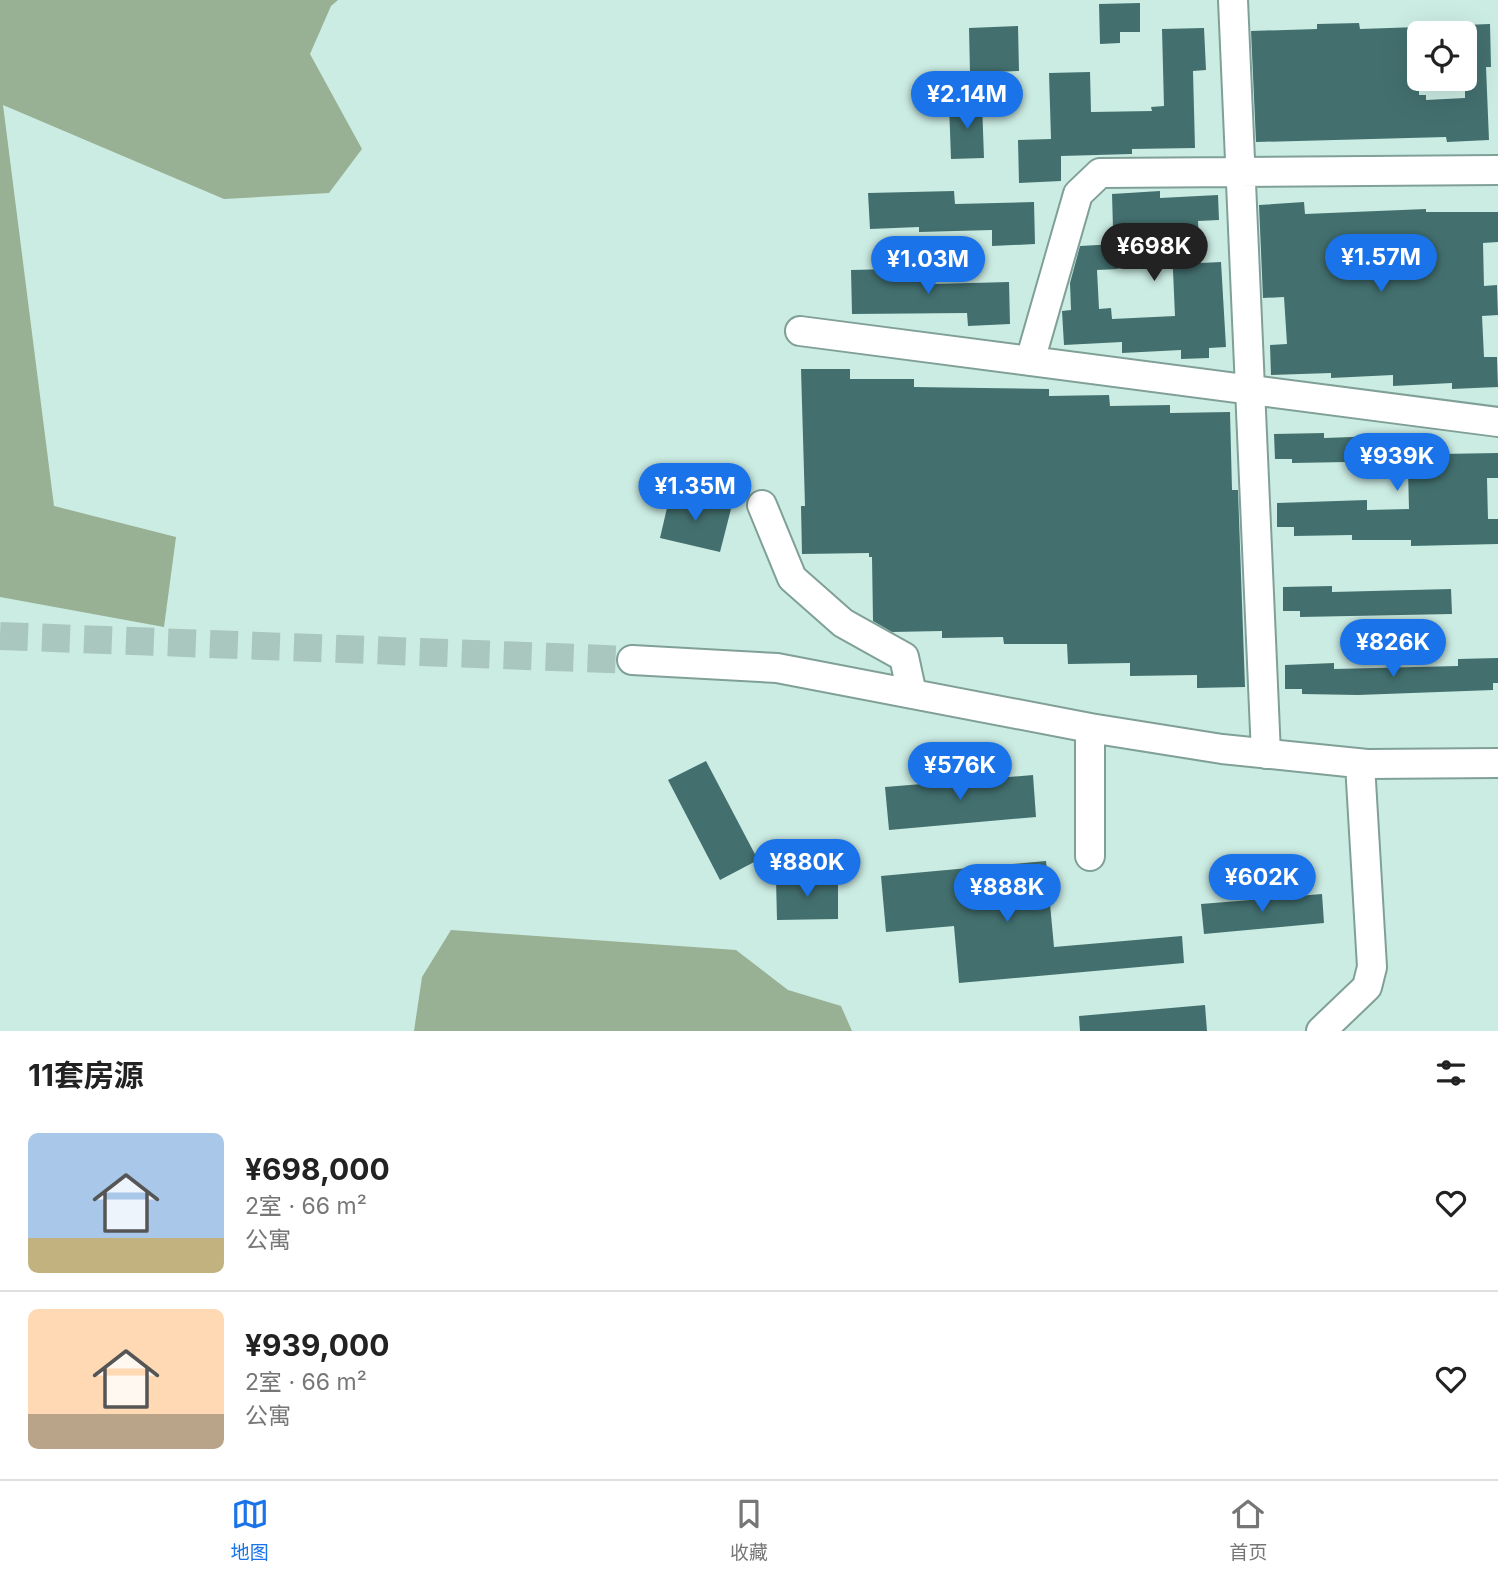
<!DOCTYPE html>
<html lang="zh">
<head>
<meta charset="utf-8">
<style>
	:root { --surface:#fff; --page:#f2f2f2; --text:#222; --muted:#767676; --line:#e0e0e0; --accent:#1a73e8 }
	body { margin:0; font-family:Inter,"Noto Sans SC",sans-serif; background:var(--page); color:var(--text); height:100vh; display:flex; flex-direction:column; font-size:26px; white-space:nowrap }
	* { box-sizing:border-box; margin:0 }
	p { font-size:23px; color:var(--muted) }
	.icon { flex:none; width:38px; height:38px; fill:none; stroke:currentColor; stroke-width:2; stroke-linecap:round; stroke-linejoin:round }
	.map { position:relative; height:1031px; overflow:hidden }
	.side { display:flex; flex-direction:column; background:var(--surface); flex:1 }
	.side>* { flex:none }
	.controls { position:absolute; left:1407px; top:21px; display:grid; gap:14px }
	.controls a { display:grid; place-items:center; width:70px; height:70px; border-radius:10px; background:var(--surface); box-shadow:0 7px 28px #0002; font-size:35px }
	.price { position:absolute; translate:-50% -60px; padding:0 16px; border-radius:24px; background:var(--accent); color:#fff; font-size:23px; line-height:46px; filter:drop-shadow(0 2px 4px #0008) }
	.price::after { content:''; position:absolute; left:50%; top:42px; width:21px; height:16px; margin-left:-10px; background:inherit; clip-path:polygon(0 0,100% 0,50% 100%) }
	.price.active { background:#222; color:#fff }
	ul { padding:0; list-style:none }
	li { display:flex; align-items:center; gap:21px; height:175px; padding:0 28px }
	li+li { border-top:2px solid var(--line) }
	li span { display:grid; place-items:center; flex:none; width:196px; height:140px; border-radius:10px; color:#555 }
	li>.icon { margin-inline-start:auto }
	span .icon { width:84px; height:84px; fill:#fffc; stroke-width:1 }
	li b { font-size:30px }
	h2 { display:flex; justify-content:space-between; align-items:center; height:84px; padding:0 28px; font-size:30px }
	.tabs { display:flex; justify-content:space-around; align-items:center; height:98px; border-top:2px solid var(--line); background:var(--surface); font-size:19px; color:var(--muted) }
	.tabs a { display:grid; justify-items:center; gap:4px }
	.tabs .active { color:var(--accent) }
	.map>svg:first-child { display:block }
</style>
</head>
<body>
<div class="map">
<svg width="1498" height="1031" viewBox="0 0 1498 1031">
	<rect width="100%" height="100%" fill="#cbece3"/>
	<path fill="#98b093" d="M 0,0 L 338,0 L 331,6 L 310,54 L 362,149 L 329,193 L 224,199 L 3,105 L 54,506 L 176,537 L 164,627 L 0,597 Z
		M 451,930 L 736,950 L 788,990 L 841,1006 L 852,1031 L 414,1031 L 422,977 Z"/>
	<path fill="#43706f" d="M 1140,3 L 1140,32 L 1120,32 L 1120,43 L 1100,44 L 1099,4 Z
		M 1359,23 L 1360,29 L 1419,27 L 1419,95 L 1426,95 L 1426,100 L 1465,98 L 1465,25 L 1490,24 L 1491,67 L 1486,67 L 1489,140 L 1447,142 L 1446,137 L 1256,142 L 1251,31 L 1317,29 L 1317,24 Z
		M 1018,26 L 1019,71 L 970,73 L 969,28 Z
		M 1204,28 L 1206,70 L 1193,71 L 1195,148 L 1132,149 L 1132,154 L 1061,156 L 1061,181 L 1019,183 L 1018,140 L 1051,139 L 1049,73 L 1090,72 L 1091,112 L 1152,111 L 1151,107 L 1164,106 L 1162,29 Z
		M 982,103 L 984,158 L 951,159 L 949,104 Z
		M 954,191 L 955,204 L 1034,202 L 1035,244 L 992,246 L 992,230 L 919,232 L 919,227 L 870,229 L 868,193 Z
		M 1160,191 L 1160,198 L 1218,195 L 1219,220 L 1198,221 L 1200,263 L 1221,262 L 1226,347 L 1209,348 L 1209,358 L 1181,359 L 1181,350 L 1122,353 L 1122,342 L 1064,345 L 1062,311 L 1071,310 L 1070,283 L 1080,246 L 1116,244 L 1118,269 L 1097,270 L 1099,309 L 1111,308 L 1112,319 L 1175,316 L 1171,225 L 1113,229 L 1112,194 Z
		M 1304,202 L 1305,214 L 1426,209 L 1426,212 L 1498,212 L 1498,242 L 1483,243 L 1484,286 L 1497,285 L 1498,315 L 1482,316 L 1484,357 L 1497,357 L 1498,387 L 1452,389 L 1452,383 L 1393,386 L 1393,375 L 1331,378 L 1331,373 L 1271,375 L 1270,345 L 1287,344 L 1284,297 L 1263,298 L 1259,205 Z
		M 933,268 L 934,284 L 1009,282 L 1010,324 L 968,326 L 967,313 L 852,314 L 851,270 Z
		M 801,369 L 850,369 L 850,379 L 914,379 L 914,387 L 1049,389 L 1049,396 L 1109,395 L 1110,406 L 1170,405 L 1170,413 L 1230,412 L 1232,490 L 1238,490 L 1245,687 L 1197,688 L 1197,675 L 1130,676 L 1130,663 L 1068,664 L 1067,644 L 1004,644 L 1003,637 L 942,638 L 942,631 L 892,632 L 873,621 L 872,557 L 869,557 L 869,553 L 802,554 L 801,506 L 805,506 Z
		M 1324,433 L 1324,438 L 1380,436 L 1381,445 L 1440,443 L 1440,454 L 1498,453 L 1498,478 L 1487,478 L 1488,519 L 1498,519 L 1498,544 L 1411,546 L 1411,540 L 1352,540 L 1352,535 L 1294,536 L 1294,527 L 1277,527 L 1277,503 L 1367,500 L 1367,510 L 1409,509 L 1408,469 L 1348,470 L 1348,462 L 1292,463 L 1292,459 L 1275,459 L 1274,434 Z
		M 670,495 L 731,509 L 720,552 L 660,538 Z
		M 1332,586 L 1332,592 L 1451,589 L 1452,614 L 1300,617 L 1300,611 L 1283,611 L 1283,587 Z
		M 1498,658 L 1498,683 L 1493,683 L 1493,690 L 1358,695 L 1302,694 L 1302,689 L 1285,689 L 1285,665 L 1334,663 L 1334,669 L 1458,666 L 1458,659 Z
		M 706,761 L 758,860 L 720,880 L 668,780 Z
		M 1033,775 L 1036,817 L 889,830 L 885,787 Z
		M 1046,861 L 1054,947 L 1182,936 L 1184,963 L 959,983 L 954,926 L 886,932 L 881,876 Z
		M 838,878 L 838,919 L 777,920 L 776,879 Z
		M 1322,894 L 1324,923 L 1204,934 L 1201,904 Z
		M 1205,1005 L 1207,1031 L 1080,1031 L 1079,1016 Z"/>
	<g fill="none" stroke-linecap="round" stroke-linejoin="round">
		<path stroke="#aac7bf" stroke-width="28" stroke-dasharray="28 14" stroke-linecap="butt" d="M 0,636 L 632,660"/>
		<defs>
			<path id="minor" d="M 1233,0 L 1266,754
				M 800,331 L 1498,422
				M 1030,361 L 1078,194 L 1100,173 L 1498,170
				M 762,505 L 792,578 L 843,623 L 904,657 L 912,694
				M 632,660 L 777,668 L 1090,728 L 1222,749 L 1367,764 L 1498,763
				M 1090,856 L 1090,728
				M 1321,1031 L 1367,987 L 1372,967 L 1360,764"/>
		</defs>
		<use href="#minor" stroke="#80a097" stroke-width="32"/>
		<use href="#minor" stroke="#fff" stroke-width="28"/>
	</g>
</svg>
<div class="controls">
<a><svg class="icon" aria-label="locate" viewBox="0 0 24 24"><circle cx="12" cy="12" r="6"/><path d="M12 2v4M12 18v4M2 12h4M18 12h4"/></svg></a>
</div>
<b class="price" style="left:967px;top:131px">¥2.14M</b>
<b class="price active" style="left:1154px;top:283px">¥698K</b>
<b class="price" style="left:1381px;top:294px">¥1.57M</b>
<b class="price" style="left:928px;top:296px">¥1.03M</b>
<b class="price" style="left:1397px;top:493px">¥939K</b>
<b class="price" style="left:695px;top:523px">¥1.35M</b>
<b class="price" style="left:1393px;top:679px">¥826K</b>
<b class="price" style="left:960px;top:802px">¥576K</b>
<b class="price" style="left:807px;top:899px">¥880K</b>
<b class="price" style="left:1262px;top:914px">¥602K</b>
<b class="price" style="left:1007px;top:924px">¥888K</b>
</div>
<section class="side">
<h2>11套房源<svg class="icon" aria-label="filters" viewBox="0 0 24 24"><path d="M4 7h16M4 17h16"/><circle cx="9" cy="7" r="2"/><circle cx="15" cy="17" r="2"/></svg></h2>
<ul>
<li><span style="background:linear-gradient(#a9c7e8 75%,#c2b280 0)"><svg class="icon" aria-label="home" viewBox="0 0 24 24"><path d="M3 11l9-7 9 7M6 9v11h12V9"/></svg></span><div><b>¥698,000</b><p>2室 · 66 m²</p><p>公寓</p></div><svg class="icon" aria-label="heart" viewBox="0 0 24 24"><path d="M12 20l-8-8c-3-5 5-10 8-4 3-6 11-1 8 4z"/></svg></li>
<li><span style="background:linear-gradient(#ffd9b3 75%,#b9a48a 0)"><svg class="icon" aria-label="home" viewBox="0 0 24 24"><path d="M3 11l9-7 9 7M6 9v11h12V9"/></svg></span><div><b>¥939,000</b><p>2室 · 66 m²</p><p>公寓</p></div><svg class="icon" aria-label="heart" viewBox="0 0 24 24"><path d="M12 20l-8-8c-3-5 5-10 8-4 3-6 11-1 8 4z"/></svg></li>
</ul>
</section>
<nav class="tabs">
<a class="active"><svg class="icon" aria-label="map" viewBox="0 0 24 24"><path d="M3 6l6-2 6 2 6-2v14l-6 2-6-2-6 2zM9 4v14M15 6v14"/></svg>地图</a>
<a><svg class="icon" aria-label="saved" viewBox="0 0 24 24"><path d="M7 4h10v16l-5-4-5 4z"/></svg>收藏</a>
<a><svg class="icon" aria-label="home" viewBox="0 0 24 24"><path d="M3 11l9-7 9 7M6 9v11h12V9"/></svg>首页</a>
</nav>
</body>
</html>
